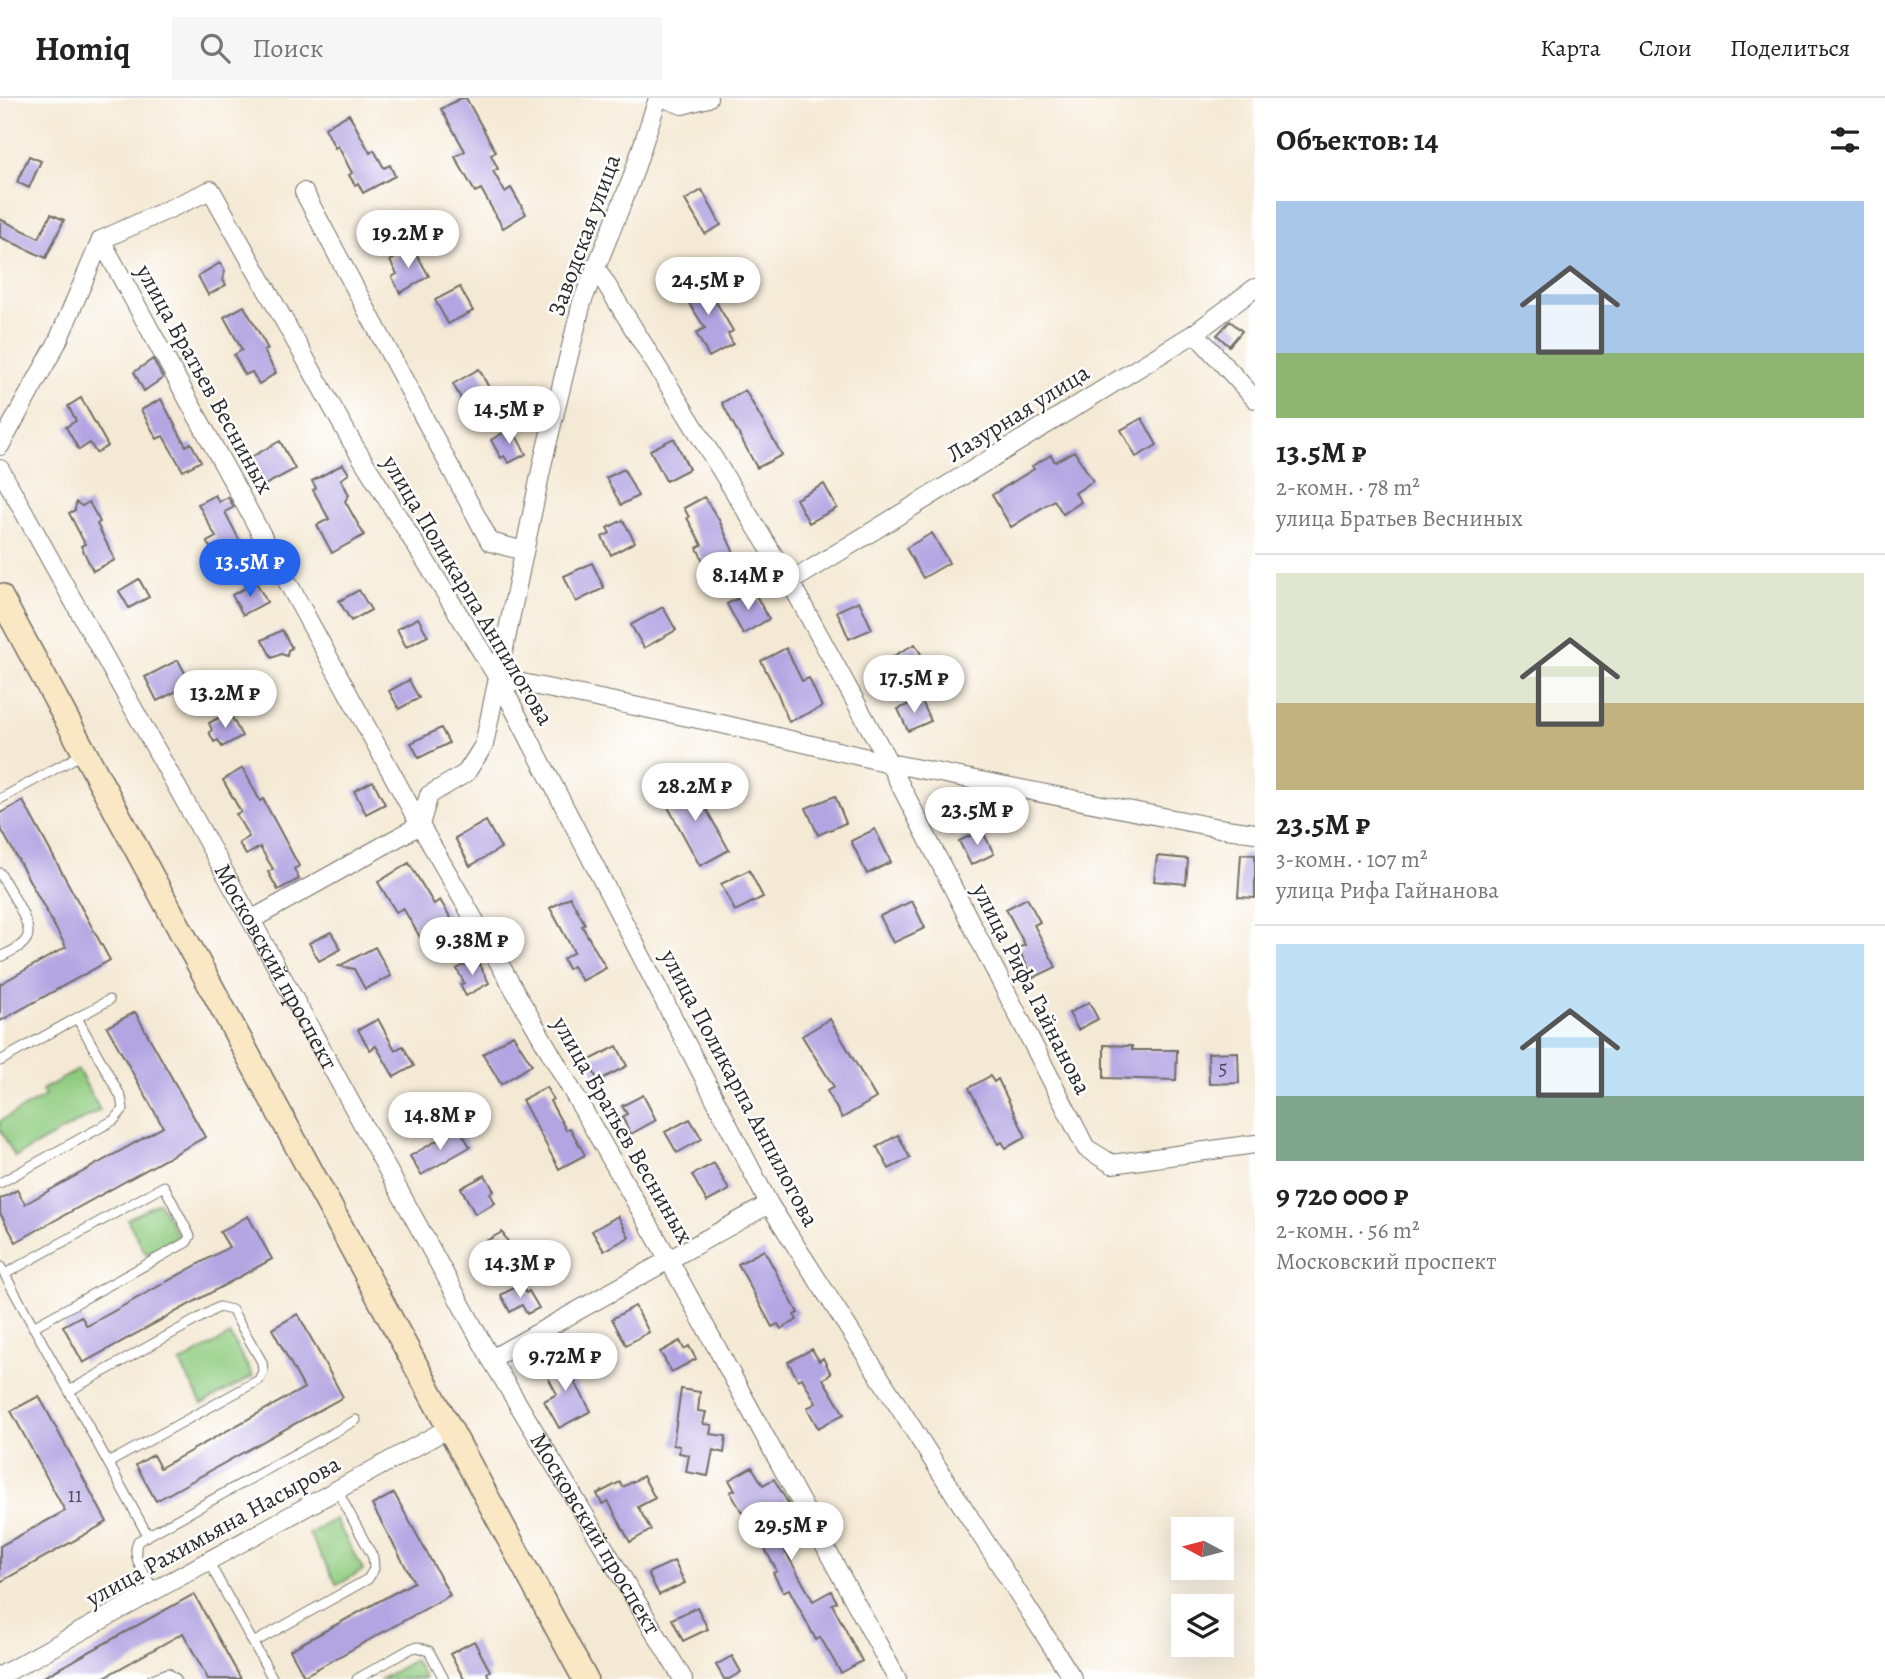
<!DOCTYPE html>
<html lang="ru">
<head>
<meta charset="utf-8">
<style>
	:root { --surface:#fff; --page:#f6f6f6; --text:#222; --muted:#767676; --line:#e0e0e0; --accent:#2563eb }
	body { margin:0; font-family:Alegreya,serif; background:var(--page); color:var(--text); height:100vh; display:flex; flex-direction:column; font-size:26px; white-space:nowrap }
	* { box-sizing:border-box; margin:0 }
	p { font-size:23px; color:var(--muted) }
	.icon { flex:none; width:38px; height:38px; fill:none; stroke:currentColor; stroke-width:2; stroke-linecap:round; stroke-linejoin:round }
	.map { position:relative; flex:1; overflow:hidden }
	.details { display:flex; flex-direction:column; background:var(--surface); width:630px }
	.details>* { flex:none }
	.needle { width:46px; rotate:277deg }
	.controls { position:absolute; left:1171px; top:1419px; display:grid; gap:14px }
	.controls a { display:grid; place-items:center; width:63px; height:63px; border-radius:0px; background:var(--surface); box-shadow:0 7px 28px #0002; font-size:35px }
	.price { position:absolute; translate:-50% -60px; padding:0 16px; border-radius:24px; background:#fff; color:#222; font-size:23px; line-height:46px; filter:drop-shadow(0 2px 4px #0008) }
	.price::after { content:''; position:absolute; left:50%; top:42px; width:21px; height:16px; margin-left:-10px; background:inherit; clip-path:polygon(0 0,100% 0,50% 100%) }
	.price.current { background:var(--accent); color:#fff }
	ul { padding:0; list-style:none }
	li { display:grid; align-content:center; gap:14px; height:371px; padding:0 21px }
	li+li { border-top:2px solid var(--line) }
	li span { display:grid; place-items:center; height:217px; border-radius:0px; color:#555 }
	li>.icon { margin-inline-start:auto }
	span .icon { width:126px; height:126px; fill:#fffc; stroke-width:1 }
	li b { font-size:30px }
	h2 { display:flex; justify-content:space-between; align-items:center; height:84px; padding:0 21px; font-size:30px }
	header { display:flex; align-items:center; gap:42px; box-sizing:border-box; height:98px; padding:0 35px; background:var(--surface); border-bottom:2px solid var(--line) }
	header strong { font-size:33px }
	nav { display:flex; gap:38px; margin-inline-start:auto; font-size:24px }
	.search { width:490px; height:63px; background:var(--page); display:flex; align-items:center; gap:18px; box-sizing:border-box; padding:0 24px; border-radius:0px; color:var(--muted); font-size:26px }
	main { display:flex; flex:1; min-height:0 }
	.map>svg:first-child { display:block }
</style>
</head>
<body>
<header>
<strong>Homiq</strong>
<div class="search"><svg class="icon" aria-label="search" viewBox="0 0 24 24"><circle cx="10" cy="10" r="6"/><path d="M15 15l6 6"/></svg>Поиск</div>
<nav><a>Карта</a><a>Слои</a><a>Поделиться</a></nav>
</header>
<main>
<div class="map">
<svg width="1255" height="1581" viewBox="0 0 1255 1581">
	<rect width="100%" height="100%" fill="#fff"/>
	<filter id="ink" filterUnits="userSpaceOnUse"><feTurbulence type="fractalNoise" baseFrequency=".0143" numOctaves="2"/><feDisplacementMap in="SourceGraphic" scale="14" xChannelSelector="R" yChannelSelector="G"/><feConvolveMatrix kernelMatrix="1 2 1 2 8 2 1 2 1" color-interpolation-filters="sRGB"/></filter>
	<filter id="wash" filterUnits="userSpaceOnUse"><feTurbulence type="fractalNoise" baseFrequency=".00686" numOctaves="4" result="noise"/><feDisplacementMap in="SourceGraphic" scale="28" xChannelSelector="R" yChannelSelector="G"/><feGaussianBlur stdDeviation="1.57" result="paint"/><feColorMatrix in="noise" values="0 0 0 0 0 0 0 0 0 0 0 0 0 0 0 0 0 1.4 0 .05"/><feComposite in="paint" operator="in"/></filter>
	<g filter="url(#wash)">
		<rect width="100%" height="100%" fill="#f4e9d4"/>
		<path fill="#90cc80" stroke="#5e7c56" stroke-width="2" d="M 78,972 L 100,1012 L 15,1059 L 0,1031 L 0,1023 L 45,998 L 42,992 Z
			M 159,1104 L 178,1138 L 146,1156 L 127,1121 Z
			M 230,1237 L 253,1278 L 202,1306 L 180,1265 Z
			M 335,1421 L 363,1472 L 337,1487 L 309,1436 Z
			M 414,1562 L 425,1581 L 381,1581 Z"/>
		<g id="blocks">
			<path fill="#b2a5e2" d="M 461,0 L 466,0 L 496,54 L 491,57 L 498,71 L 493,73 L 505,94 L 511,90 L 526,116 L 503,130 L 481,91 L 475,94 L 455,59 L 465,53 L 441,11 Z
				M 349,16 L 370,55 L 374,52 L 384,70 L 390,67 L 395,78 L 363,95 L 358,85 L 355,87 L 349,77 L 352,75 L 338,48 L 335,50 L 325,30 Z
				M 29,58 L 41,63 L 29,90 L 17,84 Z
				M 702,92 L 721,127 L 705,136 L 685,102 Z
				M 51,116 L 64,122 L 46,160 L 0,139 L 0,121 L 39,140 Z
				M 413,150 L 429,178 L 400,195 L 392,179 L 397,176 L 390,163 Z
				M 220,165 L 225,173 L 223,182 L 226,187 L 208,197 L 198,178 Z
				M 701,178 L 733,233 L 728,236 L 733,246 L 709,259 L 696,235 L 705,230 L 680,191 Z
				M 460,189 L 473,213 L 448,226 L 435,202 Z
				M 244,208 L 268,251 L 264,253 L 276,275 L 259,286 L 252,274 L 245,277 L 234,257 L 242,252 L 224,219 Z
				M 1230,223 L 1242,233 L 1229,248 L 1217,237 Z
				M 153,261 L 163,280 L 144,293 L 134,274 Z
				M 479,271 L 494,299 L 468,313 L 453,286 Z
				M 745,292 L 782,357 L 757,370 L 722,305 Z
				M 81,300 L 108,348 L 96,355 L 90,345 L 79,352 L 66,329 L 76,323 L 68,308 Z
				M 161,301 L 186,348 L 191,345 L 201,363 L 183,373 L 163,338 L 157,341 L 141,312 Z
				M 1142,320 L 1157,347 L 1136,359 L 1121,332 Z
				M 512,330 L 526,356 L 509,365 L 504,358 L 501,360 L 491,342 Z
				M 674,340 L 689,371 L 666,383 L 650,352 Z
				M 280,343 L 295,371 L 263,388 L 248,361 Z
				M 1074,353 L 1093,383 L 1075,395 L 1081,404 L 1063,416 L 1054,402 L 1011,429 L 992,397 L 1034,371 L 1032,368 L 1051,357 L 1055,364 Z
				M 343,366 L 349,376 L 341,381 L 349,397 L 345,403 L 364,437 L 332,455 L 317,427 L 329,421 L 313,392 L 316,390 L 312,383 Z
				M 624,371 L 638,398 L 621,407 L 606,380 Z
				M 824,386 L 837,410 L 809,425 L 796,401 Z
				M 215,397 L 219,404 L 228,399 L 234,409 L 225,414 L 244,451 L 219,465 L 207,444 L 216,439 L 198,406 Z
				M 704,399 L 719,422 L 738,464 L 710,478 L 697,450 L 702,447 L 687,420 L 689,419 L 684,410 Z
				M 76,404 L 82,408 L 89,404 L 100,424 L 97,426 L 115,462 L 93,473 L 81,448 L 85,446 L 69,415 L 75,412 Z
				M 623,422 L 635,444 L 611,457 L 602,439 L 610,435 L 607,430 Z
				M 932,435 L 949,465 L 923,480 L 906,450 Z
				M 592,465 L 604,490 L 576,504 L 564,478 Z
				M 139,481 L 149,499 L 129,510 L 119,493 Z
				M 256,484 L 267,504 L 243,517 L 232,497 Z
				M 359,492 L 371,512 L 351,523 L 339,503 Z
				M 753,492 L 769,521 L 743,536 L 727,506 Z
				M 859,503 L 872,531 L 849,541 L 837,513 Z
				M 663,509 L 676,532 L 644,550 L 631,527 Z
				M 418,520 L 428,538 L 406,549 L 397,531 Z
				M 282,532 L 292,550 L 288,552 L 287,558 L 281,556 L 272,560 L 262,542 Z
				M 915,546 L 933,577 L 925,582 L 913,596 L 894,569 L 897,568 L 892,559 Z
				M 786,550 L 802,583 L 809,580 L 822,609 L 789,624 L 777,594 L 761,563 Z
				M 178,562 L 191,586 L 157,603 L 145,579 Z
				M 409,582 L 419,600 L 399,611 L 389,593 Z
				M 921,601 L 931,623 L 908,633 L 898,611 Z
				M 229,614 L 242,638 L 222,649 L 218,642 L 214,644 L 209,634 L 212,632 L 209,625 Z
				M 441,630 L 449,645 L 419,660 L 411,645 Z
				M 243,670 L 260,703 L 263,701 L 299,768 L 294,771 L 299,781 L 278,792 L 268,774 L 273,771 L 260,749 L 246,757 L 239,745 L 249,739 L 236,716 L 241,714 L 223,682 Z
				M 690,682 L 729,752 L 700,768 L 662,698 Z
				M 373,683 L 385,706 L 366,716 L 354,693 Z
				M 835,698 L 846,725 L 818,737 L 806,710 Z
				M 23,703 L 110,862 L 0,923 L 0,886 L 66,849 L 0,729 L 0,715 Z
				M 486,723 L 501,750 L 470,768 L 455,740 Z
				M 875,731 L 891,764 L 867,776 L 851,743 Z
				M 982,732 L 994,756 L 971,767 L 959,743 Z
				M 1241,756 L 1255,757 L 1255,800 L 1238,799 Z
				M 1157,758 L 1188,761 L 1186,786 L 1154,783 Z
				M 409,765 L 434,806 L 440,802 L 458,832 L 427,851 L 403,810 L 396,814 L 378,784 Z
				M 749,772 L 763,799 L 735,813 L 721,786 Z
				M 570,799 L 585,826 L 582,828 L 606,870 L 582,883 L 573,868 L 568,871 L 563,861 L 574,854 L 550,810 Z
				M 1027,800 L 1040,824 L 1034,827 L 1056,869 L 1033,880 L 1018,850 L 1025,847 L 1006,811 Z
				M 912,803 L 925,830 L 893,845 L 880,818 Z
				M 331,834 L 341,851 L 319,863 L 309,845 Z
				M 375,849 L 391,878 L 365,891 L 354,871 L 339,868 Z
				M 476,860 L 489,885 L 466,898 L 460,887 L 464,885 L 457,871 Z
				M 1089,904 L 1098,921 L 1078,932 L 1069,915 Z
				M 135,914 L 205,1039 L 16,1144 L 0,1115 L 0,1101 L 17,1092 L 25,1106 L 163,1029 L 107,929 Z
				M 378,921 L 395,952 L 403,948 L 414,968 L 394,979 L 376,948 L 370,952 L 358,932 Z
				M 830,921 L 876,1000 L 842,1020 L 827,993 L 834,989 L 802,938 Z
				M 513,937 L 532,967 L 501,986 L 483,956 Z
				M 1104,947 L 1132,948 L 1132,952 L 1177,952 L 1176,982 L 1104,980 Z
				M 617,948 L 627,968 L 598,983 L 588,963 Z
				M 1238,954 L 1239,985 L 1209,986 L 1208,955 Z
				M 990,978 L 994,984 L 998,981 L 1026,1039 L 1006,1050 L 1002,1044 L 998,1046 L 969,990 Z
				M 546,989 L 553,1001 L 550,1003 L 566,1032 L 570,1030 L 585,1057 L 559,1071 L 522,1002 Z
				M 643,997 L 656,1022 L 631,1036 L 622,1019 L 627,1016 L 622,1008 Z
				M 690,1021 L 702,1041 L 677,1055 L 665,1034 Z
				M 459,1030 L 470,1049 L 421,1077 L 410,1058 Z
				M 898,1037 L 910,1060 L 889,1071 L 877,1049 Z
				M 714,1065 L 729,1092 L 707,1104 L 692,1077 Z
				M 485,1077 L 494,1093 L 490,1095 L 495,1105 L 475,1116 L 461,1090 Z
				M 248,1118 L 272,1161 L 83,1265 L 63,1228 L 81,1218 L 87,1228 L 229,1149 L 220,1134 Z
				M 618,1118 L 629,1139 L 604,1153 L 592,1133 Z
				M 502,1134 L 514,1154 L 492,1166 L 481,1146 Z
				M 764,1152 L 798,1215 L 794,1217 L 797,1222 L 781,1231 L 778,1226 L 772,1229 L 738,1166 Z
				M 521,1186 L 526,1195 L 529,1193 L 539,1210 L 527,1216 L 522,1207 L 510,1214 L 501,1197 Z
				M 635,1208 L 649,1234 L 626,1247 L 612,1221 Z
				M 298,1216 L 343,1299 L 156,1403 L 136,1367 L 153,1357 L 160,1370 L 304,1290 L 272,1231 Z
				M 680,1243 L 684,1251 L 689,1248 L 696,1261 L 672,1274 L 660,1254 Z
				M 812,1251 L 819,1263 L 823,1260 L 831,1276 L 823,1281 L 844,1316 L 818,1330 L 807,1310 L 816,1305 L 802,1280 L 798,1282 L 788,1264 Z
				M 568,1257 L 578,1276 L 572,1279 L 591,1313 L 559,1330 L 544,1303 L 557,1296 L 543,1270 Z
				M 681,1291 L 700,1294 L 698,1313 L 706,1314 L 703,1326 L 712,1327 L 710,1336 L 726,1338 L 724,1355 L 713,1352 L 708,1378 L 686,1374 L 689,1357 L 679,1355 L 680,1348 L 673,1347 Z
				M 39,1298 L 107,1424 L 0,1484 L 0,1448 L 65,1413 L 11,1313 Z
				M 752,1369 L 763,1387 L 774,1381 L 789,1407 L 796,1421 L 793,1423 L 797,1431 L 791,1434 L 795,1442 L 783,1449 L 813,1503 L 831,1493 L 837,1504 L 832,1506 L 862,1563 L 841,1575 L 820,1539 L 816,1542 L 789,1491 L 783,1494 L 773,1475 L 777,1473 L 745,1415 L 743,1416 L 730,1394 L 735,1392 L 729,1382 Z
				M 643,1378 L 655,1400 L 638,1409 L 651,1432 L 630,1444 L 608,1403 L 602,1406 L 597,1396 L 620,1384 L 623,1389 Z
				M 394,1395 L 450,1497 L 304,1578 L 290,1552 L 414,1484 L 372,1407 Z
				M 674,1463 L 685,1485 L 659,1497 L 648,1475 Z
				M 194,1496 L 241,1581 L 208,1581 L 183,1535 L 101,1581 L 40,1581 Z
				M 697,1509 L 708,1531 L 683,1543 L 672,1521 Z
				M 474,1543 L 490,1573 L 487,1575 L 490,1581 L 464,1581 L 450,1556 Z
				M 732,1558 L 741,1574 L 729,1581 L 724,1581 L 716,1567 Z"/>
		</g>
	</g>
	<g filter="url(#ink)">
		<use href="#blocks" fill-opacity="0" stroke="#716e66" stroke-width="2"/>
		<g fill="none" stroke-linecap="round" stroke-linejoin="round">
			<defs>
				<path id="lane" d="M 0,701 L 84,655
					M 0,775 C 7,789 34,827 27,840 C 22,850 9,854 0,859
					M 0,963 L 109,902
					M 0,1085 L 114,1022 L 123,1011 L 121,999 L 77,920
					M 0,1168 L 69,1293
					M 5,1176 L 164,1088 L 190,1138 L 187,1144 L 33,1229
					M 108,1365 L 259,1282 L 263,1273 L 262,1264 L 232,1212 L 219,1209 L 69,1293 L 148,1438
					M 208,1463 L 273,1581
					M 155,1493 C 146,1478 130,1460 138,1443 L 356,1322
					M 253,1545 L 368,1481 L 374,1471 L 373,1459 L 337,1392
					M 152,1581 L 168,1575 L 176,1581
					M 357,1581 L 412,1550 L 418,1549 L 429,1553 L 444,1581"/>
				<g id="street">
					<path d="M 664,0 L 682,7 L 708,0"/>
					<path d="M 304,94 L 490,444 L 524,453"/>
					<path d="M 101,142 L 420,727 L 669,1162 L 897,1581"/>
					<path d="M 595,168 L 790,484 L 889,665 L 1086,1050 L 1112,1066 L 1255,1046"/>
					<path d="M 1195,235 L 1255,190"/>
					<path d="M 0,348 L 57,245 L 101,142 L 211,92 L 353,346 L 498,580 L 769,1106 L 1073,1581"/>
					<path id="s1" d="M 0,371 L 251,822 L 491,1261 L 683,1581"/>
					<path d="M 790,484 L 1195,235 L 1255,301"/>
					<path d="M 498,580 L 722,626 L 889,665 L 1219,730 L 1255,735"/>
					<path d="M 251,822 L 420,727 L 429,697 L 466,675 L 484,647 L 543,363 L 582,204 L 631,83 L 658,0"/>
					<path d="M 491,1261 L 769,1106"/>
					<path d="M 0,1578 L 449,1330"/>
				</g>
				<path id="secondary" d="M 0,498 L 585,1581"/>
			</defs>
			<use href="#lane" stroke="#716e66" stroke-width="11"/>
			<use href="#street" stroke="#716e66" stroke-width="20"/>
			<use href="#secondary" stroke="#716e66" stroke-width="27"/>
			<use href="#lane" stroke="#fff" stroke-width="9"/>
			<use href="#street" stroke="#fff" stroke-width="18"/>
			<use href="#secondary" stroke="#fae7c3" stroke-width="24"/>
		</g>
	</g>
	<g text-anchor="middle" stroke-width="5" stroke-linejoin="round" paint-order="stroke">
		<g font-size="21" fill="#4d4a59">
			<text x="1223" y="977">5</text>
			<text x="75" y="1404">11</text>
		</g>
		<g font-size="24" fill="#2b2b2b" stroke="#fff">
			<text transform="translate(584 137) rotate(-70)" y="8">Заводская улица</text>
			<text transform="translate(205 281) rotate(61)" y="8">улица Братьев Весниных</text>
			<text transform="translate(1018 315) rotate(-32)" y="8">Лазурная улица</text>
			<text transform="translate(468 492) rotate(59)" y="8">улица Поликарпа Анпилогова</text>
			<text dy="8" stroke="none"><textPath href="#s1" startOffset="569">Московский проспект</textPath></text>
			<text transform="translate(1032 891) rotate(63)" y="8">улица Рифа Гайнанова</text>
			<text transform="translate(740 990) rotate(62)" y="8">улица Поликарпа Анпилогова</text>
			<text transform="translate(623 1032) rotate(60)" y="8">улица Братьев Весниных</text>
			<text transform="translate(213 1433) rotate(-29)" y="8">улица Рахимьяна Насырова</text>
			<text dy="8" stroke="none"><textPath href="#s1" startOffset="1220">Московский проспект</textPath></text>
		</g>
	</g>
</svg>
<div class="controls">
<a><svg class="needle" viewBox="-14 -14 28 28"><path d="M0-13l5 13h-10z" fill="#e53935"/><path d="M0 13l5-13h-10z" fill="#767676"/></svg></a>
<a><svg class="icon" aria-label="layers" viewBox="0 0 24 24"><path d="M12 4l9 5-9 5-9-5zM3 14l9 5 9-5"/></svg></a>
</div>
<b class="price" style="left:408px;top:172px">19.2M ₽</b>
<b class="price" style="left:708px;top:219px">24.5M ₽</b>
<b class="price" style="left:509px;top:348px">14.5M ₽</b>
<b class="price current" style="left:250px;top:501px">13.5M ₽</b>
<b class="price" style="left:748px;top:514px">8.14M ₽</b>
<b class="price" style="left:914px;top:617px">17.5M ₽</b>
<b class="price" style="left:225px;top:632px">13.2M ₽</b>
<b class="price" style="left:695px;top:725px">28.2M ₽</b>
<b class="price" style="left:977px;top:749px">23.5M ₽</b>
<b class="price" style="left:472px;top:879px">9.38M ₽</b>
<b class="price" style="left:440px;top:1054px">14.8M ₽</b>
<b class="price" style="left:520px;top:1202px">14.3M ₽</b>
<b class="price" style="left:565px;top:1295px">9.72M ₽</b>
<b class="price" style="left:791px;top:1464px">29.5M ₽</b>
</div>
<section class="details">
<h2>Объектов: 14<svg class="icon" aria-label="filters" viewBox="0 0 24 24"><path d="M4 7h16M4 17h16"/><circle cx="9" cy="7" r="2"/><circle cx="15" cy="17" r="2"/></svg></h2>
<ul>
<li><span style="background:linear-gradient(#a9c7e8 70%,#8fb573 0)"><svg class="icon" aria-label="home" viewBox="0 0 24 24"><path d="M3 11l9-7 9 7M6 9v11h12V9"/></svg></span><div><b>13.5M ₽</b><p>2-комн. · 78 m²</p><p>улица Братьев Весниных</p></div></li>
<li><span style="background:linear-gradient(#dfe7d0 60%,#c2b280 0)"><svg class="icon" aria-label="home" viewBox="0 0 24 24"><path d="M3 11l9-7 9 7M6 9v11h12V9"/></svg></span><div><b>23.5M ₽</b><p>3-комн. · 107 m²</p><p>улица Рифа Гайнанова</p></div></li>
<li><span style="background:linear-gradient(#bfe0f5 70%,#7fa58c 0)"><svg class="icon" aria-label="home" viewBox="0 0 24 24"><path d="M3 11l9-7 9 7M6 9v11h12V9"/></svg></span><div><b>9 720 000 ₽</b><p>2-комн. · 56 m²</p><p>Московский проспект</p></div></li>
</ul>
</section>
</main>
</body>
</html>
